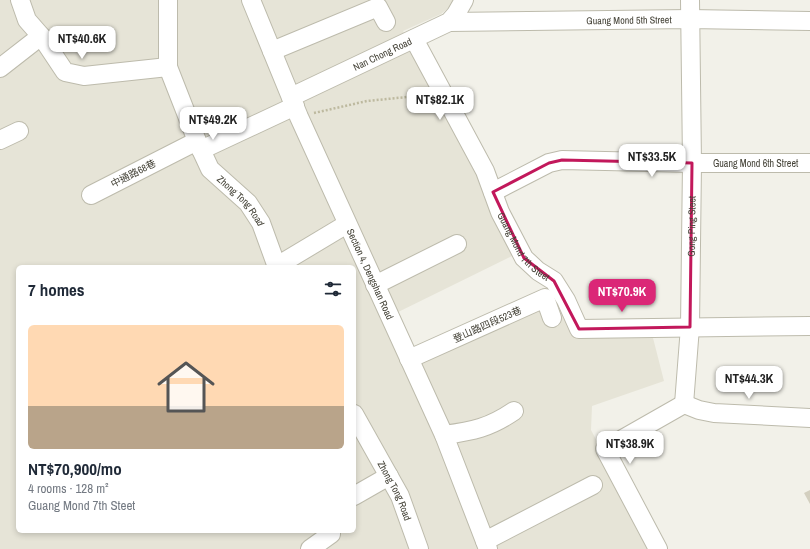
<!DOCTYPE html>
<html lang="en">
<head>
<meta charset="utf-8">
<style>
	:root { --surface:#fff; --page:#f2f2f3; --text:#1f2937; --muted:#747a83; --accent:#db2777 }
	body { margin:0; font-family:"Archivo Narrow","Noto Sans TC",sans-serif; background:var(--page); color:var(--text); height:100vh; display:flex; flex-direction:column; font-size:15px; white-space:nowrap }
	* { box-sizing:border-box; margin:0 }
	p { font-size:13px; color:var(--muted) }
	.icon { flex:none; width:22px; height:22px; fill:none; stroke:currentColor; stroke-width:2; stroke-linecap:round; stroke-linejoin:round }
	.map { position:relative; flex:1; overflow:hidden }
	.drawer { position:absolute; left:16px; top:265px; width:340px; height:268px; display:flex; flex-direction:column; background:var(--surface); border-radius:6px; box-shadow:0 2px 6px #0003 }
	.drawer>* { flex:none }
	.price { position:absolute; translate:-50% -34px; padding:0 9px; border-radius:8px; background:#fff; color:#222; font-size:13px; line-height:26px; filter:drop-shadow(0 1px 2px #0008) }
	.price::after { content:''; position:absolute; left:50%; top:24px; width:12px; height:9px; margin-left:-6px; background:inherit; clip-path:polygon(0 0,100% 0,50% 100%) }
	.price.on { background:var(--accent); color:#fff }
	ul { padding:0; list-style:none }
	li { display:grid; align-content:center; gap:8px; height:212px; padding:0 12px }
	li span { display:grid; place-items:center; height:124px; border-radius:6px; color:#555 }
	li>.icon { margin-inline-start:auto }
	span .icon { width:72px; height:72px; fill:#fffc; stroke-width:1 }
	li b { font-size:17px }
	h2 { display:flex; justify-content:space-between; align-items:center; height:48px; padding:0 12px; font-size:17px }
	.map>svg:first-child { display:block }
</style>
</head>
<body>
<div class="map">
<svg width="810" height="549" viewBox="0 0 810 549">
	<rect width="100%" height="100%" fill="#f2f1e9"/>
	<path fill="#e6e4d7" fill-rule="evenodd" d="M 0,0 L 458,0 L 441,14 L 403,31 L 491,190 L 514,255 L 386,318 L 405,356 L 553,286 L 576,334 L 652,334 L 664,381 L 592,406 L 591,430 L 654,549 L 0,549 ZM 18,267 L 354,267 L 354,531 L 18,531 Z"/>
	<path fill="#d3cfbf" d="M 810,490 L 810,504 L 804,493 Z"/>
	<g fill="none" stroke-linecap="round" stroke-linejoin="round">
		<defs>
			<g id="minor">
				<path d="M 20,0 L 27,20 L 41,36 L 65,72 L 84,76 L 168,67"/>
				<path id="s1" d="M 168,0 L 168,67 L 197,141 L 210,169 L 248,203 L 261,223 L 277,267"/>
				<path id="s2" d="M 251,0 L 299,117 L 444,435 L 488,549"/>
				<path id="s3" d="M 449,22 L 690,19 L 810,21"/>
				<path id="s4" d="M 414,39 L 485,171 L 500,212 L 524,258 L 538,271 L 554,281 L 566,300 L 579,329 L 810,326"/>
				<path d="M 272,51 L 378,7 L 386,22"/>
				<path d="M 0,68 L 41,36"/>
				<path id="s5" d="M 291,97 L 449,22 L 456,14 L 464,0"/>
				<path d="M 0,140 L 19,131"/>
				<path d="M 201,150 L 295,106"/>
				<path id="s6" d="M 493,192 L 549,163 L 562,160 L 692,163 L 810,163"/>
				<path d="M 91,195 L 197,141"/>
				<path d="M 277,266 L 347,224"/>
				<path d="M 375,285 L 457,244"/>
				<path d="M 409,359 L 545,298 L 552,318"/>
				<path id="s7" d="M 684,404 L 690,327 L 692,163 L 690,0"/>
				<path d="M 684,404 L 699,410 L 714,413 L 810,418"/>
				<path id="s8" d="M 354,414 L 400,496 L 419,549"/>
				<path d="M 444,435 C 473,431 489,428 514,411"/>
				<path d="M 354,496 L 389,476"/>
				<path d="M 485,541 L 593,485"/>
				<path d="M 310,549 L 331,534 L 331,531"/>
				<path d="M 658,549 L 605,449 L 684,404"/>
			</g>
		</defs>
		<use href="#minor" stroke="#bdbbac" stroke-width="20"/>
		<path stroke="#bdb99f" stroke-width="2.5" stroke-dasharray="2 2" stroke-linecap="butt" d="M 314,113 L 367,101 L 427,95"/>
		<use href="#minor" stroke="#fff" stroke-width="18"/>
	</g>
	<path fill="none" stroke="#c2185b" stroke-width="3" stroke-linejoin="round" d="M 562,160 L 692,163 L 690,327 L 579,329 L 554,281 L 524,258 L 493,192 L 549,163 Z"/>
	<g text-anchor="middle" stroke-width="3.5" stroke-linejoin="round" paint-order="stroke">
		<g font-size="10" fill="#454338" stroke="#fff">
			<text dy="4" stroke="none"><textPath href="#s3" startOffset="180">Guang Mond 5th Street</textPath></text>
			<text dy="4" stroke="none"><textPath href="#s5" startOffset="101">Nan Chong Road</textPath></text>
			<text dy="4" stroke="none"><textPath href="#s6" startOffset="270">Guang Mond 6th Street</textPath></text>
			<text transform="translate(133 173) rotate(-27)" y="4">中通路68巷</text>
			<text dy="4" stroke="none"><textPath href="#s1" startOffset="222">Zhong Tong Road</textPath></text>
			<text dy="4" stroke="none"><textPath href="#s7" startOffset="178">Gong Ping Steet</textPath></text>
			<text dy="4" stroke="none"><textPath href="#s4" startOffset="236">Guang Mond 7th Steet</textPath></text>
			<text dy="4" stroke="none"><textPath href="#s2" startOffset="299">Section 4, Dengshan Road</textPath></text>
			<text transform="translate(487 324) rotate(-24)" y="4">登山路四段523巷</text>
			<text dy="4" stroke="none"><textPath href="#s8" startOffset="87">Zhong Tong Road</textPath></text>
		</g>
	</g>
</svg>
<b class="price" style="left:82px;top:60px">NT$40.6K</b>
<b class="price" style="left:440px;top:121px">NT$82.1K</b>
<b class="price" style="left:213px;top:141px">NT$49.2K</b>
<b class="price" style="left:652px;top:178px">NT$33.5K</b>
<b class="price on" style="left:622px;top:313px">NT$70.9K</b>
<b class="price" style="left:749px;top:400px">NT$44.3K</b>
<b class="price" style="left:630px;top:465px">NT$38.9K</b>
<section class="drawer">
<h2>7 homes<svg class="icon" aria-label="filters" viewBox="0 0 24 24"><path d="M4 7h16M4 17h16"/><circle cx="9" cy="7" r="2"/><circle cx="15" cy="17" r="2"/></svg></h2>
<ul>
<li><span style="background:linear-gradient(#ffd9b3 65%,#b9a48a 0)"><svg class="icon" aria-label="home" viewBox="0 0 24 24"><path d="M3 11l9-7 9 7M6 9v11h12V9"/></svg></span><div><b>NT$70,900/mo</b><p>4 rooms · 128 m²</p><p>Guang Mond 7th Steet</p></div></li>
</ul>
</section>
</div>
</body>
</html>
